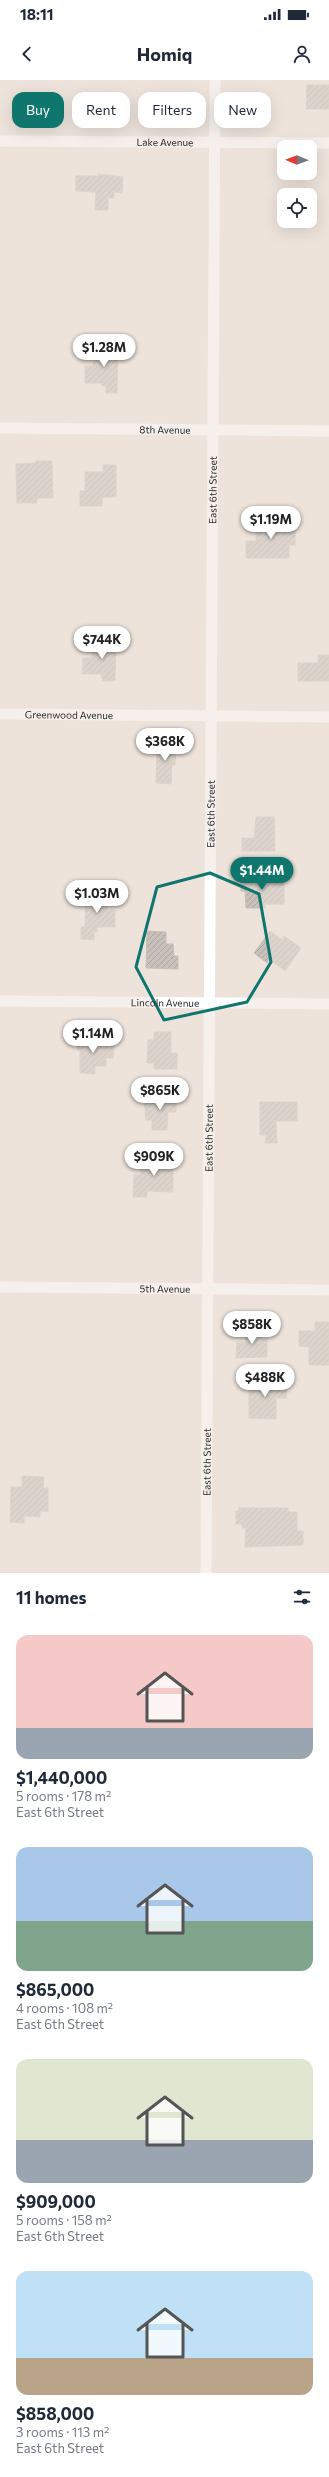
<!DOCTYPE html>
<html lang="en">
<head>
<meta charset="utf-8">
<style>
	:root { --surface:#fff; --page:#f2f2f3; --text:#1f2937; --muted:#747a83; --accent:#0f766e }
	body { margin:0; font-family:Commissioner,sans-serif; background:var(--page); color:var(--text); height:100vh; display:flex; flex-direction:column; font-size:15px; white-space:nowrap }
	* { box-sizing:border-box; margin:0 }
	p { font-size:13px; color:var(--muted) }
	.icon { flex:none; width:22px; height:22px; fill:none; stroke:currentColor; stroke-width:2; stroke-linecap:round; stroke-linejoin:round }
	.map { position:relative; height:1493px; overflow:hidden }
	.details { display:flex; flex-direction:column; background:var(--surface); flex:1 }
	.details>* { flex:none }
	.hud { position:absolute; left:12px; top:12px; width:305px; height:36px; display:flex; gap:8px }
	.needle { width:26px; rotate:271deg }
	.tools { position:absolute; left:277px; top:60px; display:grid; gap:8px }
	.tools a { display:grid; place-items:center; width:40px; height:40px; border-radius:8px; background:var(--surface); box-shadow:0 4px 16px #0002; font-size:20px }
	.price { position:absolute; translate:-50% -34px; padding:0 9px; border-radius:14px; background:#fff; color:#222; font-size:13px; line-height:26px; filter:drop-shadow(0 1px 2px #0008) }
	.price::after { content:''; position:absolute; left:50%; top:24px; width:12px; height:9px; margin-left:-6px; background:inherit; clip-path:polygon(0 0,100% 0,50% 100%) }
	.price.current { background:var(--accent); color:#fff }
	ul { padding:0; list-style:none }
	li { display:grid; align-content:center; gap:8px; height:212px; padding:0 16px }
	li span { display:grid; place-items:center; height:124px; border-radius:12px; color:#555 }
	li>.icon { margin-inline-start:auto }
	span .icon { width:72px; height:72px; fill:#fffc; stroke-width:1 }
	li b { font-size:17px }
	h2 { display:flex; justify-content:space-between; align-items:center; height:48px; padding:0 16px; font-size:17px }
	.tag { padding:0 14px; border-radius:12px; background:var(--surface); box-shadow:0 4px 16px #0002; font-size:14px; line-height:36px }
	.tag.current { background:var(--accent); color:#fff }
	.status { display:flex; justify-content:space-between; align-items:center; height:28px; padding:0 20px; background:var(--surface); direction:ltr }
	.status svg { height:11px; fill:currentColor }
	header { display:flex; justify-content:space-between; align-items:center; height:52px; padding:0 16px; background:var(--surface); font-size:18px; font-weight:700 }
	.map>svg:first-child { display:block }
</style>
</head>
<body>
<div class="status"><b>18:11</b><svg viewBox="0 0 49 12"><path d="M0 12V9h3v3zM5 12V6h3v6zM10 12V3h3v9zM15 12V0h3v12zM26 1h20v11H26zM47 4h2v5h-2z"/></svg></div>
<header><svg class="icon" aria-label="back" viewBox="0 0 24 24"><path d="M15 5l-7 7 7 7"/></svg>Homiq<svg class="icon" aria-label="person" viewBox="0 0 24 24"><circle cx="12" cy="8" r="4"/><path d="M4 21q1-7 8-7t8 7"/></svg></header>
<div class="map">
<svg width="329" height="1493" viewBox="0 0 329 1493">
	<defs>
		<pattern id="building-hatch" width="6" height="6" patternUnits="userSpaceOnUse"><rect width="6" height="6" fill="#c8c0bb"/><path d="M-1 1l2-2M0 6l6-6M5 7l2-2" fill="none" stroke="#aca5a1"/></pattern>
	</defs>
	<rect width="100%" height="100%" fill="#ede3db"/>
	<path fill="url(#building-hatch)" stroke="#c8bfb5" d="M 307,5 L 329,5 L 329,29 L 306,29 Z
		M 98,94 L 123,97 L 122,113 L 114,112 L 114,118 L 108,118 L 108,130 L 95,130 L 96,112 L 76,111 L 76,96 L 98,96 Z
		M 94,266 L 118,267 L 117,313 L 106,313 L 106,306 L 102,306 L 102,303 L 85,303 L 85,286 L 93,286 Z
		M 36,381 L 52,381 L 53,418 L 37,418 L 37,423 L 17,423 L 16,384 L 36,383 Z
		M 103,385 L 116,385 L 116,417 L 102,417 L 102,426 L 80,426 L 80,411 L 85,411 L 85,392 L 103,392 Z
		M 256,440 L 277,440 L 278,444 L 295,444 L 295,465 L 289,465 L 289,478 L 246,478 L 246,461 L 256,461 Z
		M 92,561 L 116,561 L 115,601 L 103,601 L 101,594 L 82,594 L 83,578 L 92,578 Z
		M 318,575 L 329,575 L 329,601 L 298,601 L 298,583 L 318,583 Z
		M 157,663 L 176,664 L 175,685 L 172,685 L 171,704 L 156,703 Z
		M 256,737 L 274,737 L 275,771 L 242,771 L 242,758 L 254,758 Z
		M 241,795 L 271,795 L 271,803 L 284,803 L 284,824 L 265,824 L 265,828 L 246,828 L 245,811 L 241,811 Z
		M 86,811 L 108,811 L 107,830 L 115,830 L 115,847 L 97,847 L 97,852 L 94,852 L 94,860 L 81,859 L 81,847 L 85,847 Z
		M 147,851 L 166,852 L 166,864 L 173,864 L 174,876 L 178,876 L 178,889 L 146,888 Z
		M 270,851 L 282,860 L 284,856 L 301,868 L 285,891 L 269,879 L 267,883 L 254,873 Z
		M 154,952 L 171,952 L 171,973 L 177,973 L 177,989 L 154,989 L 154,983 L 147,983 L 148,960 L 154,960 Z
		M 77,957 L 95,957 L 95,963 L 114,963 L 113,978 L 106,978 L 106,986 L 95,986 L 95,994 L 80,993 L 80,970 L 77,970 Z
		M 153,1015 L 176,1016 L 176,1032 L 168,1032 L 167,1050 L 152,1050 L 152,1040 L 146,1040 L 144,1019 L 153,1019 Z
		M 260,1022 L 297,1022 L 297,1041 L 276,1041 L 277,1063 L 265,1063 L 266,1055 L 260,1055 Z
		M 148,1076 L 169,1076 L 169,1085 L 173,1085 L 173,1112 L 147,1111 L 147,1117 L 133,1117 L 134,1095 L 141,1095 L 141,1086 L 147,1086 Z
		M 315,1242 L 329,1242 L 329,1285 L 309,1285 L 309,1267 L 299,1266 L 299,1251 L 315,1251 Z
		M 245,1247 L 261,1247 L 261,1259 L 267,1259 L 267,1277 L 236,1278 L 237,1262 L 245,1263 Z
		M 249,1301 L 287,1302 L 286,1318 L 276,1318 L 276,1339 L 249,1338 Z
		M 22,1396 L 44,1397 L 43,1408 L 48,1408 L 48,1431 L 40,1431 L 40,1437 L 24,1436 L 24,1443 L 10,1442 L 11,1407 L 22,1407 Z
		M 239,1428 L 288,1428 L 288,1432 L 297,1432 L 297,1451 L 303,1451 L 303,1465 L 245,1467 L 246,1448 L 242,1448 L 242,1444 L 236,1444 L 236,1431 L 239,1431 Z"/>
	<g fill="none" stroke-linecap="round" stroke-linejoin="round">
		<g stroke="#fff" stroke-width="11">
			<path id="s1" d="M 0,61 L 329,63"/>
			<path id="s2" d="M 0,348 L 329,351"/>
			<path id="s3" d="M 0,634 L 329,637"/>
			<path id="s4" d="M 0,921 L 329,924"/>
			<path id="s5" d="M 0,1207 L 329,1210"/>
			<path id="s6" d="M 206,1493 L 215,0"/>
		</g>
	</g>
	<path d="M0 0H329V1493H0ZM 210,793 L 259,814 L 271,882 L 247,922 L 164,940 L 136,887 L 157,807 Z" fill="#ede3db" fill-opacity=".55" fill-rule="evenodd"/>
	<path fill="none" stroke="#0f766e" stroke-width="3" stroke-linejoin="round" d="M 210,793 L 259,814 L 271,882 L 247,922 L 164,940 L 136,887 L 157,807 Z"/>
	<g text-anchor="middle" stroke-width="3.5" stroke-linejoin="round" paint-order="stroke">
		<g font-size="10" fill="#2a2a2a" stroke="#fff">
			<text dy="4" stroke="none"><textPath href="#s1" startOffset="165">Lake Avenue</textPath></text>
			<text dy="4" stroke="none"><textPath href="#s2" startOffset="165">8th Avenue</textPath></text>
			<text dy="4" stroke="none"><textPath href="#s6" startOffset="1083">East 6th Street</textPath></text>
			<text dy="4" stroke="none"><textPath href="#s3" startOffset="69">Greenwood Avenue</textPath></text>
			<text dy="4" stroke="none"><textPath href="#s6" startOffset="759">East 6th Street</textPath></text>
			<text dy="4" stroke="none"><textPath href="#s4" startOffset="165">Lincoln Avenue</textPath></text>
			<text dy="4" stroke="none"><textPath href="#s6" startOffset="435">East 6th Street</textPath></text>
			<text dy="4" stroke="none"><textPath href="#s5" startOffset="165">5th Avenue</textPath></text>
			<text dy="4" stroke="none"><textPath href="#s6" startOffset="111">East 6th Street</textPath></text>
		</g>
	</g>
</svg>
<div class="tools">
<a><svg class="needle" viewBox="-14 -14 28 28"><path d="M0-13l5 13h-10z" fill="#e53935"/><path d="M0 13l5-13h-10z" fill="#747a83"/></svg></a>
<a><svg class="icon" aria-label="locate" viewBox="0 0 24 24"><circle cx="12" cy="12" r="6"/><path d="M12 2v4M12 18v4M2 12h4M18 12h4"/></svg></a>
</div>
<b class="price" style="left:104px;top:288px">$1.28M</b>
<b class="price" style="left:271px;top:460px">$1.19M</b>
<b class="price" style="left:102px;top:580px">$744K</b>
<b class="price" style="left:165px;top:682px">$368K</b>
<b class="price current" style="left:262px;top:811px">$1.44M</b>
<b class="price" style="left:97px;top:834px">$1.03M</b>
<b class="price" style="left:93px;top:974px">$1.14M</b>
<b class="price" style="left:160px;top:1031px">$865K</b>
<b class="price" style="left:154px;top:1097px">$909K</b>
<b class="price" style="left:252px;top:1265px">$858K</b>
<b class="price" style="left:265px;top:1318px">$488K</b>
<div class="hud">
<a class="tag current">Buy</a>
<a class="tag">Rent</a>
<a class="tag">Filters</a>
<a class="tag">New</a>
</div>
</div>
<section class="details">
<h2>11 homes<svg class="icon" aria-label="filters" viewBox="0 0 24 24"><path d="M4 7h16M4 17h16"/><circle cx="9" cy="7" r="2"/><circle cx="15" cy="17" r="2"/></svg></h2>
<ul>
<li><span style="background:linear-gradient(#f6c9c9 75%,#9aa5b1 0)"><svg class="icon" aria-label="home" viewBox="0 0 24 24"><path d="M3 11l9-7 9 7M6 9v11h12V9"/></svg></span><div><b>$1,440,000</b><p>5 rooms · 178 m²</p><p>East 6th Street</p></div></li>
<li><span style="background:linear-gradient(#a9c7e8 60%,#7fa58c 0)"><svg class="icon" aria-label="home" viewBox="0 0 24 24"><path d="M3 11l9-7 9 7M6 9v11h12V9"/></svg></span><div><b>$865,000</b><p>4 rooms · 108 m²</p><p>East 6th Street</p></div></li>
<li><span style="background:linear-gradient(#dfe7d0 65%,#9aa5b1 0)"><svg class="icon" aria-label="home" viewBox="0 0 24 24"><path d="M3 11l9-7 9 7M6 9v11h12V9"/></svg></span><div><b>$909,000</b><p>5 rooms · 158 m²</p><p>East 6th Street</p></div></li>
<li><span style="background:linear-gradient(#bfe0f5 70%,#b9a48a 0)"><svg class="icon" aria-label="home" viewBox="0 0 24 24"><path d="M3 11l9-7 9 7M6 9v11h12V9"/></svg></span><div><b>$858,000</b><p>3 rooms · 113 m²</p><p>East 6th Street</p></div></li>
</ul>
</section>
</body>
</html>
